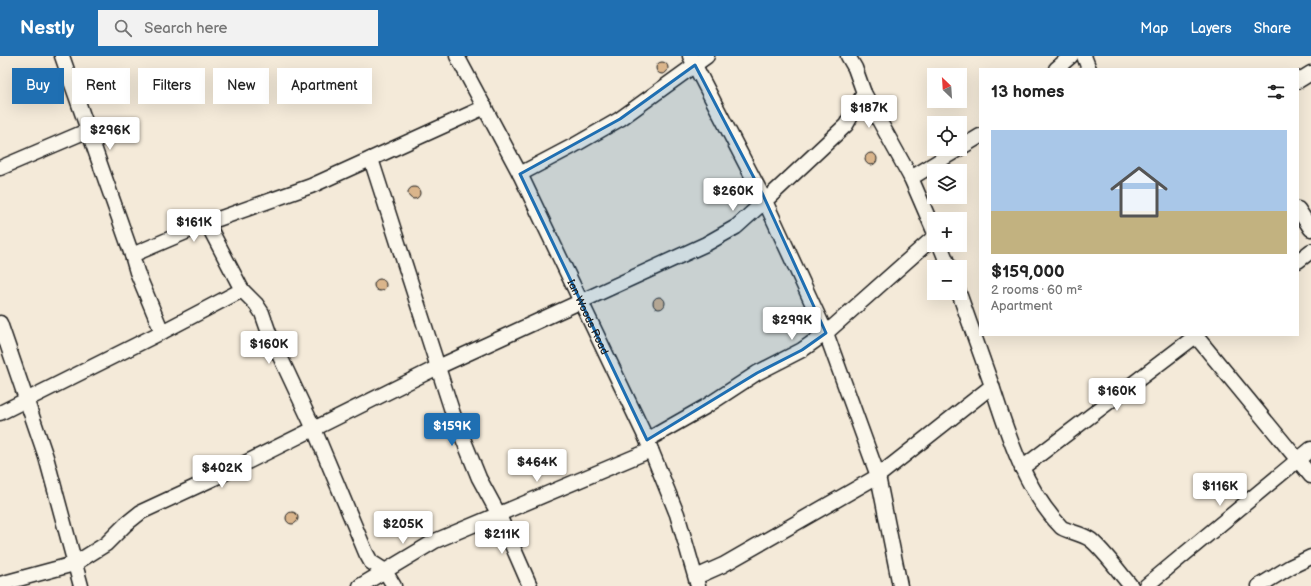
<!DOCTYPE html>
<html lang="en">
<head>
<meta charset="utf-8">
<style>
	:root { --surface:#fff; --page:#f2f2f2; --text:#222; --muted:#767676; --accent:#1f6fb2 }
	body { margin:0; font-family:"Balsamiq Sans",sans-serif; background:var(--page); color:var(--text); height:100vh; display:flex; flex-direction:column; font-size:15px; white-space:nowrap }
	* { box-sizing:border-box; margin:0 }
	p { font-size:13px; color:var(--muted) }
	.icon { flex:none; width:22px; height:22px; fill:none; stroke:currentColor; stroke-width:2; stroke-linecap:round; stroke-linejoin:round }
	.map { position:relative; flex:1; overflow:hidden }
	.side { position:absolute; left:979px; top:12px; width:320px; height:268px; display:flex; flex-direction:column; background:var(--surface); border-radius:0px; box-shadow:0 4px 16px #0002 }
	.side>* { flex:none }
	.top-card { position:absolute; left:12px; top:12px; width:380px; height:36px; display:flex; gap:8px }
	.needle { width:26px; rotate:335deg }
	.controls { position:absolute; left:927px; top:12px; display:grid; gap:8px }
	.controls a { display:grid; place-items:center; width:40px; height:40px; border-radius:0px; background:var(--surface); box-shadow:0 4px 16px #0002; font-size:20px }
	.price { position:absolute; translate:-50% -34px; padding:0 9px; border-radius:4px; background:#fff; color:#222; font-size:13px; line-height:26px; filter:drop-shadow(0 1px 2px #0008) }
	.price::after { content:''; position:absolute; left:50%; top:24px; width:12px; height:9px; margin-left:-6px; background:inherit; clip-path:polygon(0 0,100% 0,50% 100%) }
	.price.active { background:var(--accent); color:#fff }
	ul { padding:0; list-style:none }
	li { display:grid; align-content:center; gap:8px; height:212px; padding:0 12px }
	li span { display:grid; place-items:center; height:124px; border-radius:0px; color:#555 }
	li>.icon { margin-inline-start:auto }
	span .icon { width:72px; height:72px; fill:#fffc; stroke-width:1 }
	li b { font-size:17px }
	h2 { display:flex; justify-content:space-between; align-items:center; height:48px; padding:0 12px; font-size:17px }
	.pill { padding:0 14px; border-radius:0px; background:var(--surface); box-shadow:0 4px 16px #0002; font-size:14px; line-height:36px }
	.pill.active { background:var(--accent); color:#fff }
	header { display:flex; align-items:center; gap:24px; box-sizing:border-box; height:56px; padding:0 20px; background:var(--accent); color:#fff }
	header strong { font-size:19px }
	nav { display:flex; gap:22px; margin-inline-start:auto; font-size:14px }
	.search { width:280px; height:36px; background:var(--page); display:flex; align-items:center; gap:10px; box-sizing:border-box; padding:0 14px; border-radius:0px; color:var(--muted); font-size:15px }
	.map>svg:first-child { display:block }
</style>
</head>
<body>
<header>
<strong>Nestly</strong>
<div class="search"><svg class="icon" aria-label="search" viewBox="0 0 24 24"><circle cx="10" cy="10" r="6"/><path d="M15 15l6 6"/></svg>Search here</div>
<nav><a>Map</a><a>Layers</a><a>Share</a></nav>
</header>
<div class="map">
<svg width="1311" height="530" viewBox="0 0 1311 530">
	<rect width="100%" height="100%" fill="#f4ead9"/>
	<filter id="ink" filterUnits="userSpaceOnUse"><feTurbulence type="fractalNoise" baseFrequency=".025" numOctaves="2"/><feDisplacementMap in="SourceGraphic" scale="8" xChannelSelector="R" yChannelSelector="G"/><feConvolveMatrix kernelMatrix="1 2 1 2 8 2 1 2 1" color-interpolation-filters="sRGB"/></filter>
	<g filter="url(#ink)">
		<path fill="#dab58b" stroke="#1c1c1c" d="M656 12a6 6 0 1 1 12 0a6 6 0 1 1-12 0Z
			M865 103a6 6 0 1 1 12 0a6 6 0 1 1-12 0Z
			M408 137a6 6 0 1 1 12 0a6 6 0 1 1-12 0Z
			M374 229a6 6 0 1 1 12 0a6 6 0 1 1-12 0Z
			M653 247a6 6 0 1 1 12 0a6 6 0 1 1-12 0Z
			M286 462a6 6 0 1 1 12 0a6 6 0 1 1-12 0Z"/>
		<g fill="none" stroke-linecap="round" stroke-linejoin="round">
			<defs>
				<g id="minor">
					<path d="M 62,0 L 132,199"/>
					<path id="s1" d="M 457,0 L 520,118 L 647,384 L 677,458 L 698,530"/>
					<path d="M 848,0 L 855,12 L 864,37 L 911,122"/>
					<path d="M 1084,0 L 1089,13"/>
					<path d="M 1056,13 L 1071,0"/>
					<path d="M 1298,25 L 1311,17"/>
					<path d="M 864,37 L 846,69 L 765,145 L 826,277 L 878,420 L 900,530"/>
					<path d="M 371,103 L 453,358 L 479,422 L 498,457 L 530,530"/>
					<path d="M 0,112 L 89,74"/>
					<path d="M 520,118 L 573,90 L 620,63 L 707,0"/>
					<path d="M 1298,153 L 1311,173"/>
					<path d="M 934,175 L 911,122 L 980,80"/>
					<path d="M 940,189 L 949,211"/>
					<path d="M 1298,205 L 1311,195"/>
					<path d="M 242,234 L 256,248 L 262,257 L 269,277 L 314,373 L 366,497 L 371,506 L 385,515 L 435,485 L 651,394"/>
					<path d="M 0,267 L 46,401 L 81,530"/>
					<path d="M 162,276 L 242,234 L 207,167"/>
					<path d="M 1195,279 L 1311,420"/>
					<path d="M 992,330 C 1008,379 1024,432 1061,471 C 1065,475 1082,477 1091,484 C 1106,497 1118,515 1131,530"/>
					<path d="M 0,357 L 162,276 L 137,216 L 132,199 L 207,167 L 311,130 L 485,51"/>
					<path d="M 647,384 L 705,351 L 757,317 L 802,294 L 826,277 L 934,181"/>
					<path d="M 1022,412 L 1197,279"/>
					<path d="M 696,521 L 723,509 L 878,420 L 992,330 L 959,237"/>
					<path d="M 0,528 L 74,508 L 106,488 L 126,468 L 141,456 L 221,419 L 438,311 L 706,188 L 736,171 L 765,145 L 690,0"/>
					<path d="M 360,530 L 385,515 L 394,530"/>
					<path d="M 1146,530 L 1311,393"/>
					<path d="M 1259,530 L 1290,511 L 1311,501"/>
				</g>
			</defs>
			<use href="#minor" stroke="#1c1c1c" stroke-width="17"/>
			<use href="#minor" stroke="#fbf7ec" stroke-width="14"/>
		</g>
	</g>
	<path fill="#1f6fb2" fill-opacity="0.2" stroke="#1f6fb2" stroke-width="3" stroke-linejoin="round" d="M 695,9 L 763,139 L 826,277 L 802,294 L 757,317 L 647,384 L 520,118 L 620,63 Z"/>
	<g text-anchor="middle" stroke-width="4" stroke-linejoin="round" paint-order="stroke">
		<g font-size="11" fill="#1c1c1c" stroke="#fbf7ec">
			<text dy="4" stroke="none"><textPath href="#s1" startOffset="292">Ian Woods Road</textPath></text>
		</g>
	</g>
</svg>
<div class="controls">
<a><svg class="needle" viewBox="-14 -14 28 28"><path d="M0-13l5 13h-10z" fill="#e53935"/><path d="M0 13l5-13h-10z" fill="#767676"/></svg></a>
<a><svg class="icon" aria-label="locate" viewBox="0 0 24 24"><circle cx="12" cy="12" r="6"/><path d="M12 2v4M12 18v4M2 12h4M18 12h4"/></svg></a>
<a><svg class="icon" aria-label="layers" viewBox="0 0 24 24"><path d="M12 4l9 5-9 5-9-5zM3 14l9 5 9-5"/></svg></a>
<a>+</a>
<a>−</a>
</div>
<b class="price" style="left:869px;top:73px">$187K</b>
<b class="price" style="left:110px;top:95px">$296K</b>
<b class="price" style="left:733px;top:156px">$260K</b>
<b class="price" style="left:194px;top:187px">$161K</b>
<b class="price" style="left:792px;top:285px">$299K</b>
<b class="price" style="left:269px;top:309px">$160K</b>
<b class="price" style="left:1117px;top:356px">$160K</b>
<b class="price active" style="left:452px;top:391px">$159K</b>
<b class="price" style="left:537px;top:427px">$464K</b>
<b class="price" style="left:222px;top:433px">$402K</b>
<b class="price" style="left:1220px;top:451px">$116K</b>
<b class="price" style="left:403px;top:489px">$205K</b>
<b class="price" style="left:502px;top:499px">$211K</b>
<div class="top-card">
<a class="pill active">Buy</a>
<a class="pill">Rent</a>
<a class="pill">Filters</a>
<a class="pill">New</a>
<a class="pill">Apartment</a>
</div>
<section class="side">
<h2>13 homes<svg class="icon" aria-label="filters" viewBox="0 0 24 24"><path d="M4 7h16M4 17h16"/><circle cx="9" cy="7" r="2"/><circle cx="15" cy="17" r="2"/></svg></h2>
<ul>
<li><span style="background:linear-gradient(#a9c7e8 65%,#c2b280 0)"><svg class="icon" aria-label="home" viewBox="0 0 24 24"><path d="M3 11l9-7 9 7M6 9v11h12V9"/></svg></span><div><b>$159,000</b><p>2 rooms · 60 m²</p><p>Apartment</p></div></li>
</ul>
</section>
</div>
</body>
</html>
